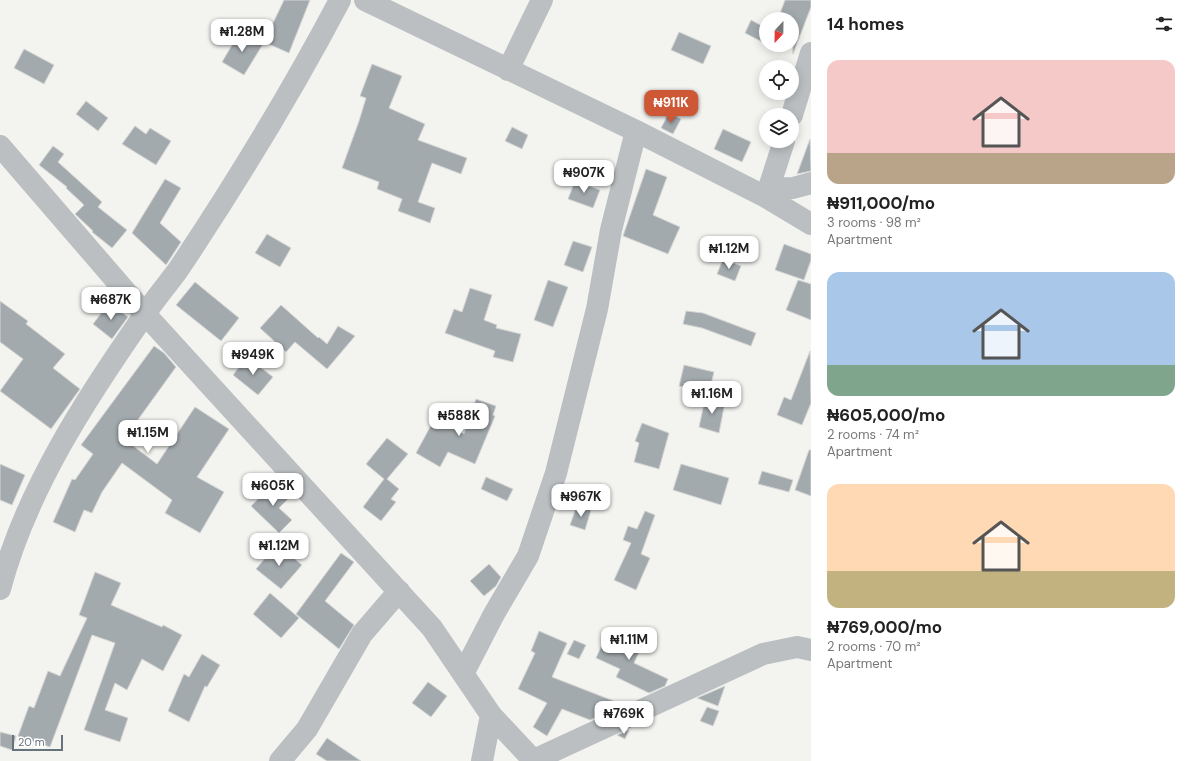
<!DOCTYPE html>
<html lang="en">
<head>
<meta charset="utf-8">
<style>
	:root { --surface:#fff; --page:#f2f2f2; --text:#222; --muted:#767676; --accent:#ce5836 }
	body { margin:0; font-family:"DM Sans",sans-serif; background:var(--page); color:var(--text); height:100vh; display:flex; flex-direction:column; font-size:15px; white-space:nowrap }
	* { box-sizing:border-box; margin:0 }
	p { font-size:13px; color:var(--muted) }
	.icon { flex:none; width:22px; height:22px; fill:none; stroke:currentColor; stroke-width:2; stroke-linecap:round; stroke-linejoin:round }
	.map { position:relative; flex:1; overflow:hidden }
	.sheet { display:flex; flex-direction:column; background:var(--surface); width:380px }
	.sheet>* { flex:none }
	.needle { width:26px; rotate:202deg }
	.controls { position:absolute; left:759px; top:12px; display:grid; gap:8px }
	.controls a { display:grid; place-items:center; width:40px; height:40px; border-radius:50%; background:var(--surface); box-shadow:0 2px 10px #0003; font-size:20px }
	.scale { position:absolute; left:12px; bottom:10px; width:51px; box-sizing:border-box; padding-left:4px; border:2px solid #66737d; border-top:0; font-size:11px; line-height:14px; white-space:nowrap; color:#66737d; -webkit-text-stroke:3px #fff; paint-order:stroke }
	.price { position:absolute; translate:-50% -34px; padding:0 9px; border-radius:8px; background:#fff; color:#222; font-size:13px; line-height:26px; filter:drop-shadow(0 1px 2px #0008) }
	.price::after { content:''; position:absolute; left:50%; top:24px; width:12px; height:9px; margin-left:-6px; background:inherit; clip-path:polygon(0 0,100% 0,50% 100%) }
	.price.on { background:var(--accent); color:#fff }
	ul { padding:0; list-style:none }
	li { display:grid; align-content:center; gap:8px; height:212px; padding:0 16px }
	li span { display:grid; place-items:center; height:124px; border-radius:12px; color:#555 }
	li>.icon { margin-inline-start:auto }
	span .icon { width:72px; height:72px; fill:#fffc; stroke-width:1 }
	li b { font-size:17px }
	h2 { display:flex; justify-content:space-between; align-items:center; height:48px; padding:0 16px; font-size:17px }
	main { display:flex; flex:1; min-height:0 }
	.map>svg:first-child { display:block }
</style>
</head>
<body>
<main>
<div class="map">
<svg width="811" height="761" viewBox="0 0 811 761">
	<rect width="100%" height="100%" fill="#f3f3f0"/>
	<path fill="#a3aaae" stroke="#d5d5d3" d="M 284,0 L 310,0 L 289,53 L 264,42 Z
		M 785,0 L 811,0 L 811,7 L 793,54 L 792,19 L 778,19 Z
		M 751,20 L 766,28 L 766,44 L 745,33 Z
		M 241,30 L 263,44 L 244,75 L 222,62 Z
		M 679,32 L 711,46 L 703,64 L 671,50 Z
		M 24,49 L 54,65 L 44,84 L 14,68 Z
		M 372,64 L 402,76 L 389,108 L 425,124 L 418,140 L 467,158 L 461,174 L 432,163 L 418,202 L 435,208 L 430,223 L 398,211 L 402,199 L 377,189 L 379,182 L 342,168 L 359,121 L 366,98 L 360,96 Z
		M 86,101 L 108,118 L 98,131 L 76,114 Z
		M 669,113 L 681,119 L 673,134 L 661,128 Z
		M 135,126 L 146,134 L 150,128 L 171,141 L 156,165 L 122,144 Z
		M 512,127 L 528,135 L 522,149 L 505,141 Z
		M 723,129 L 751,142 L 742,162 L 714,149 Z
		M 810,139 L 811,171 L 797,174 Z
		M 53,146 L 64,154 L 58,162 L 102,202 L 98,207 L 127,230 L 112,248 L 92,232 L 93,231 L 75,214 L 84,205 L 66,188 L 67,187 L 39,165 Z
		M 646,169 L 667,177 L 653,215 L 680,227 L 668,254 L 623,236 Z
		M 165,179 L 181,188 L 160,223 L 181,242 L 166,265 L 132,233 Z
		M 575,181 L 600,190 L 593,208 L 568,199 Z
		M 267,234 L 291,248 L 280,267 L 255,253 Z
		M 573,241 L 592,247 L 583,272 L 564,265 Z
		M 784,244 L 811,254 L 811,260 L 804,280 L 775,270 Z
		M 723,259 L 741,266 L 735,281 L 717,274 Z
		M 548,280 L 568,287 L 553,327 L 534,320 Z
		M 798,280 L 811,284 L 811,320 L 786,310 Z
		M 195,282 L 239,318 L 221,341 L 176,305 Z
		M 470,288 L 492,295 L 484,320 L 497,325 L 496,328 L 521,334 L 513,362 L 493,357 L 495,351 L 445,333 L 454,309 L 462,312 Z
		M 0,301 L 28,321 L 26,324 L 65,354 L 53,368 L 80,389 L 51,429 L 0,391 L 23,359 L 0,342 Z
		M 109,303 L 128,317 L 112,339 L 93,324 Z
		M 281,305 L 318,338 L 319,337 L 327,344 L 338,326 L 355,336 L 327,369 L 295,342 L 286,352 L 260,328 Z
		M 686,311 L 703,313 L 756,333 L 751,346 L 702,328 L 683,324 Z
		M 154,346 L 164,353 L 176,367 L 124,439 L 157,464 L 195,407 L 229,429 L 197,477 L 224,492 L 200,533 L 165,513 L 172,500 L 122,463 L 102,492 L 92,513 L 84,510 L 75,532 L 53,522 L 72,479 L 75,480 L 93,454 L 81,445 Z
		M 810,351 L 811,403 L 802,425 L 777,415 L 784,397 L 791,400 Z
		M 247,357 L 273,377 L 258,395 L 233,375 Z
		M 684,365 L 714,372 L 709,393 L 679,386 Z
		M 476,399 L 496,406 L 493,415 L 495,416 L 475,464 L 448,452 L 440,467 L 416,453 L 435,418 L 464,434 Z
		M 705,399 L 725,402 L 719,433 L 699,427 Z
		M 642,423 L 669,433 L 659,469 L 634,462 L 639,443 L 635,441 Z
		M 387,438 L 408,454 L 387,479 L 399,489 L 391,499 L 396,502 L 381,521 L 363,507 L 384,479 L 366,464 Z
		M 809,450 L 811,450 L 811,496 L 795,490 Z
		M 0,464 L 25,475 L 12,505 L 0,500 Z
		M 681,464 L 729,478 L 721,505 L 673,490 Z
		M 762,471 L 793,480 L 789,492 L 758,484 Z
		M 486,477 L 513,489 L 507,501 L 481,489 Z
		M 276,482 L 290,497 L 279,508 L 292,520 L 279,533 L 251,506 Z
		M 577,505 L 591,510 L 585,530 L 570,525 Z
		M 645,511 L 655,515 L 641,554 L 650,558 L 636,590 L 614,580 L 631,543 L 623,540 L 628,526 L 637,529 Z
		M 277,544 L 302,565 L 281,589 L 256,569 Z
		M 341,553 L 354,562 L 325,601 L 354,625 L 339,649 L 296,614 Z
		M 489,564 L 501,577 L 496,586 L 484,596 L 470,581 Z
		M 95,572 L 121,583 L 111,605 L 162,627 L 163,625 L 182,635 L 163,671 L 142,659 L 127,690 L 115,683 L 105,710 L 128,718 L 120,742 L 84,730 L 115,643 L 92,635 L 50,747 L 18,736 L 29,706 L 34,708 L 48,671 L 60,676 L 87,618 L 79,615 Z
		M 270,593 L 299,618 L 281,638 L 253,614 Z
		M 610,627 L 644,642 L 634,663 L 668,679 L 665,686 L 649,693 L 616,677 L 620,669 L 596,658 Z
		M 539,631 L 567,643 L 552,677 L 624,705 L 590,720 L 562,709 L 547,736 L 533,727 L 547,703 L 518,689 L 535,653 L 531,651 Z
		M 574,640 L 586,645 L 579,659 L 567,654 Z
		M 202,654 L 220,665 L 207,687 L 205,686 L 189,722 L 168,711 L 184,674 L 189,677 Z
		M 428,682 L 447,696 L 431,717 L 412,703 Z
		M 725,686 L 718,706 L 697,698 Z
		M 707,707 L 719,711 L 713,726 L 700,721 Z
		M 629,730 L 625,739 L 617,735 Z
		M 0,732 L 16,736 L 12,750 L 0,746 Z
		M 327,738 L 361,761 L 327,761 L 316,754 Z"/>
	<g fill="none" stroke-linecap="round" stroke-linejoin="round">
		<path stroke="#bbbfc1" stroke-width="22" d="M 365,0 L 636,131 L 766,197 L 811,224
			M 508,70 L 542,0
			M 792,115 L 811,53
			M 0,146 L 145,314 L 432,628 L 491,715 L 482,761
			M 769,189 L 793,188 L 811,183
			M 766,197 L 784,141
			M 0,589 C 26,490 87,397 145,314 C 155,299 167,285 178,270 C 236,183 291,93 340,0
			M 463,674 L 494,614 L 528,556 L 556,473 L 597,309 L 611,230 L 636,131
			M 491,715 L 534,761
			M 534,760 L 763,654 L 797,647 L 811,650
			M 280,761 L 307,729 L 362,634 L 399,591"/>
	</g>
</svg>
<div class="controls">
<a><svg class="needle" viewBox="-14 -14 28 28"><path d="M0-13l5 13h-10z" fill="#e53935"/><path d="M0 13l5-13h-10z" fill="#767676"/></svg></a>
<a><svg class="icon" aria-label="locate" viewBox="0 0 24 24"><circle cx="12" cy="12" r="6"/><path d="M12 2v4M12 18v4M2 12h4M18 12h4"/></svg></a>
<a><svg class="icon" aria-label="layers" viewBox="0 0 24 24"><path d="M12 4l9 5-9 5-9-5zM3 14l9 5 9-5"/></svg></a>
</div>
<div class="scale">20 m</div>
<b class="price" style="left:242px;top:53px">₦1.28M</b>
<b class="price on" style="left:671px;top:124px">₦911K</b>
<b class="price" style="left:584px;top:194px">₦907K</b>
<b class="price" style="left:729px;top:270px">₦1.12M</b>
<b class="price" style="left:111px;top:321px">₦687K</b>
<b class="price" style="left:253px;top:376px">₦949K</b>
<b class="price" style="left:712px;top:415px">₦1.16M</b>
<b class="price" style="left:459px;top:437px">₦588K</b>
<b class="price" style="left:148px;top:454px">₦1.15M</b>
<b class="price" style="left:273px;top:507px">₦605K</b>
<b class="price" style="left:581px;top:518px">₦967K</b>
<b class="price" style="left:279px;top:567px">₦1.12M</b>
<b class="price" style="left:629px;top:661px">₦1.11M</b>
<b class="price" style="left:624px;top:735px">₦769K</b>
</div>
<section class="sheet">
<h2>14 homes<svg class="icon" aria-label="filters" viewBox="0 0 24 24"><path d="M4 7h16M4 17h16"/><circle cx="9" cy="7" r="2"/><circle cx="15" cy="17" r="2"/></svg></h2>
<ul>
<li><span style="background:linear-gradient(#f6c9c9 75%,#b9a48a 0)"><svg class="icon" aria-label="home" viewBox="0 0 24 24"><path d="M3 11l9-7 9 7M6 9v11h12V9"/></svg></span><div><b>₦911,000/mo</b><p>3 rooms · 98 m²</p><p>Apartment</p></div></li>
<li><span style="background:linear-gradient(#a9c7e8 75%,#7fa58c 0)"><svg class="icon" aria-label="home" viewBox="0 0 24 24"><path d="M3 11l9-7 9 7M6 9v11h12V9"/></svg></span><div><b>₦605,000/mo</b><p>2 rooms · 74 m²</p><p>Apartment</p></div></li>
<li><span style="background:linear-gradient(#ffd9b3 70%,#c2b280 0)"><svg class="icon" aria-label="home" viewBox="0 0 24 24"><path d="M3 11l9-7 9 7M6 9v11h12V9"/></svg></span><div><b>₦769,000/mo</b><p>2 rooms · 70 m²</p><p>Apartment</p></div></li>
</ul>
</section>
</main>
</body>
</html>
